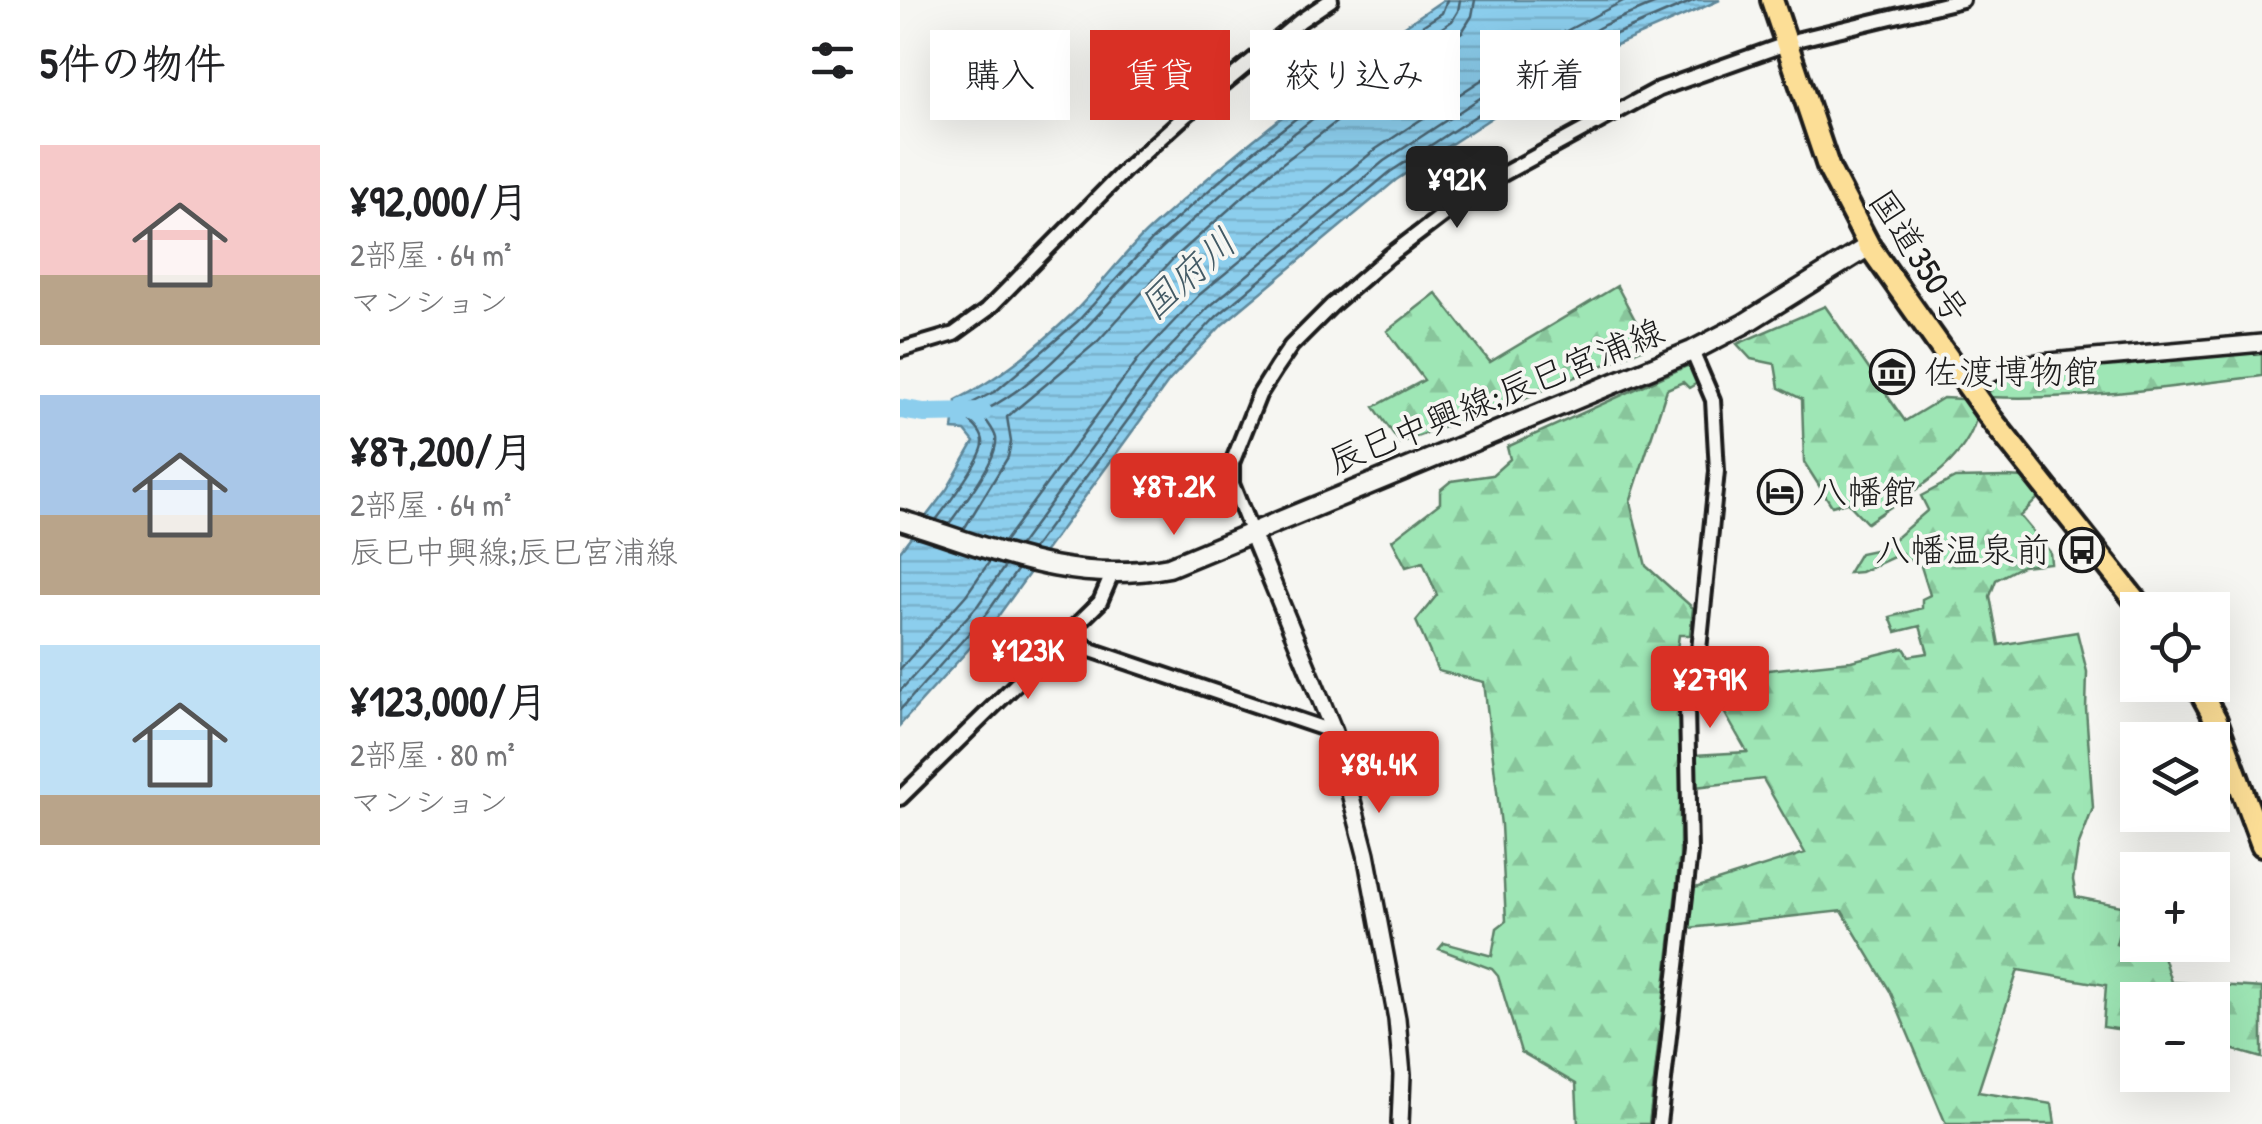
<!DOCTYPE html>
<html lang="ja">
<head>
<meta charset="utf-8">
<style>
	:root { --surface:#fff; --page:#f6f6f6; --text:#202124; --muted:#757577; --accent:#d93025 }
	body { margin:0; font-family:"Patrick Hand","Klee One",sans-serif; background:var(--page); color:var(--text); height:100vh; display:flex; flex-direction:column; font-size:38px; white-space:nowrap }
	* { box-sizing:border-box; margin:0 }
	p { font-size:32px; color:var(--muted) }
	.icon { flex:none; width:55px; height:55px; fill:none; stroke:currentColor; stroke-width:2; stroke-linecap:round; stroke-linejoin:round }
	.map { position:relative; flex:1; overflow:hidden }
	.sheet { display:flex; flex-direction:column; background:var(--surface); width:900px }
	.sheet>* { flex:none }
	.banner { position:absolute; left:30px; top:30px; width:950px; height:90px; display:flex; gap:20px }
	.buttons { position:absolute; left:1220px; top:592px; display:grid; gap:20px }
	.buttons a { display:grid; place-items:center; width:110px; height:110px; border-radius:0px; background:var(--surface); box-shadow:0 10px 40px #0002; font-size:50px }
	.price { position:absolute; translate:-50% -85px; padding:0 22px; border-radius:10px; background:var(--accent); color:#fff; font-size:32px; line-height:65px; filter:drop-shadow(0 2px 5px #0008) }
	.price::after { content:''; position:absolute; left:50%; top:60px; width:30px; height:22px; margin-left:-15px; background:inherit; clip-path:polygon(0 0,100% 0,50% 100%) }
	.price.on { background:#222; color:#fff }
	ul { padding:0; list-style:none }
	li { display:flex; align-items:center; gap:30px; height:250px; padding:0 40px }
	li span { display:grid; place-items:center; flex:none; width:280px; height:200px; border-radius:0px; color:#555 }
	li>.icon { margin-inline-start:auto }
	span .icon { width:120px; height:120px; fill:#fffc; stroke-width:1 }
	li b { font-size:42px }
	h2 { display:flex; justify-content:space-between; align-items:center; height:120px; padding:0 40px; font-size:42px }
	.pill { padding:0 35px; border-radius:0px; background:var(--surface); box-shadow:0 10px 40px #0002; font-size:35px; line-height:90px }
	.pill.on { background:var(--accent); color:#fff }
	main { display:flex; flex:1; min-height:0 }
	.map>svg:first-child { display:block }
</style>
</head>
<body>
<main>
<section class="sheet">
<h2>5件の物件<svg class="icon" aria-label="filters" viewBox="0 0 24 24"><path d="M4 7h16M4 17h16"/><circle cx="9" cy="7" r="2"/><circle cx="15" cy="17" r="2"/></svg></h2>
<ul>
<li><span style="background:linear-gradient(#f6c9c9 65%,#b9a48a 0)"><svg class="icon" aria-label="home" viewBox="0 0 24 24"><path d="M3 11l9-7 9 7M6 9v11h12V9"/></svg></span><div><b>¥92,000/月</b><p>2部屋 · 64 m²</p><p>マンション</p></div></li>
<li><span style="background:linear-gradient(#a9c7e8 60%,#b9a48a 0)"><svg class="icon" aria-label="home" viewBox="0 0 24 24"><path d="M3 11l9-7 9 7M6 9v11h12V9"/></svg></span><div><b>¥87,200/月</b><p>2部屋 · 64 m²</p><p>辰巳中興線;辰巳宮浦線</p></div></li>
<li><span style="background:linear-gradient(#bfe0f5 75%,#b9a48a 0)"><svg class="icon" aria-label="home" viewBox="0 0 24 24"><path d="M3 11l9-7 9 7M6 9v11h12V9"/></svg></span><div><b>¥123,000/月</b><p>2部屋 · 80 m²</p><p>マンション</p></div></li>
</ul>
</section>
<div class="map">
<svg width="1362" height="1124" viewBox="0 0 1362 1124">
	<defs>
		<pattern id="forest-firs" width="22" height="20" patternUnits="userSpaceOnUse" patternTransform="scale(2.5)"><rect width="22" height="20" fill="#9ee6b5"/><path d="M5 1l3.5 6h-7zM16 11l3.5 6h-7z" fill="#88c59b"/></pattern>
		<pattern id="water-rules" width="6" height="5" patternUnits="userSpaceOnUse" patternTransform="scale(2.5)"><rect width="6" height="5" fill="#8cceed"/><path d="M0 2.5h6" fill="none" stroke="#78b0cb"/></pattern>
	</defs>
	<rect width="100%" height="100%" fill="#f6f6f2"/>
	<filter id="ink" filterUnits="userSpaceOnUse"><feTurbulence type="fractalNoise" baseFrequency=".01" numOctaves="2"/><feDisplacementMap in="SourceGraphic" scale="20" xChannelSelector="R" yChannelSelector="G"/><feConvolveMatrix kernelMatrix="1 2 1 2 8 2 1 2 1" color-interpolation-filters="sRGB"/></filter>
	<g filter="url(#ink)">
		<path fill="url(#forest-firs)" stroke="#5d8168" stroke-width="2.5" d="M 717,286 L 749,346 L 584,415 L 573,416 L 500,443 L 474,407 L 524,380 L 487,331 L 536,293 L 590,362 Z
			M 925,306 L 1005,421 L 1043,398 L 1062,399 L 1076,419 C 1063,468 1005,495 967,523 L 947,502 L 932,506 L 904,462 L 902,399 L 879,388 L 875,364 L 851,359 L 837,344 Z
			M 1362,352 L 1362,376 C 1271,387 1180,401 1088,397 L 1090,388 L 1101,378 L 1142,371 Z
			M 791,364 L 799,382 L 789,388 L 783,382 L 767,389 L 730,502 L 746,566 L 793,608 L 790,635 L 779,635 L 771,691 L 780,703 L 780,857 L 749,1124 L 678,1124 L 676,1084 L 621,1052 L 598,976 L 592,969 L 539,949 L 544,943 L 592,956 L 597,928 L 606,921 L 601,825 L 584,682 L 538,671 L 516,621 L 537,595 L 523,562 L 506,567 L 492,540 L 540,503 L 540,490 L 551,481 L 592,475 L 610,459 L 607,447 Z
			M 1107,477 L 1123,478 L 1139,497 L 1120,516 L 1150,552 L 1151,563 L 1122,566 L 1096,580 L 1090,596 L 1099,645 L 1177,632 L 1187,672 L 1186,709 L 1193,808 L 1178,847 L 1173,880 L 1176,897 L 1226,907 L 1216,944 L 1263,956 L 1271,982 L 1362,988 L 1362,1058 L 1313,1044 L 1312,1000 L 1238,1000 L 1237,1032 L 1203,1027 L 1206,985 L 1118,970 L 1078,1092 L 1152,1104 L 1155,1124 L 1046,1124 L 990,991 L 942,911 L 789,928 L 792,889 L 905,853 L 863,779 L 795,787 L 795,755 L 847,752 L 807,682 L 860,677 L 868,670 L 951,661 L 1004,648 L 1009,656 L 1028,653 L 1020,626 L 996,632 L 990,617 L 1022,608 L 1022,599 L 1030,595 L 1019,560 L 1007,561 L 1002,553 L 961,572 L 948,573 L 960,553 L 984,548 L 1028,510 L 1021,496 L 1055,478 Z"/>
		<path fill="url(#water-rules)" stroke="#5f8799" stroke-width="2.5" d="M 543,0 L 820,0 L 714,46 L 634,90 L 496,180 L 323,324 L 269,381 L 96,619 L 0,725 L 0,551 L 47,489 L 74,442 L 65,431 L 53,430 L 56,400 C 99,379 137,347 172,314 C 199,288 221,256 249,230 C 341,146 439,69 543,0 Z"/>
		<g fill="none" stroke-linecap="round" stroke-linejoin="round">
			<path stroke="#496370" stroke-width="2.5" d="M 36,520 C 47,506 82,459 83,444 C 84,433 72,423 65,418 L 66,406 L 96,391 L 178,321 L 252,240 L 354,151 L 479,54 L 542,13 L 547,0
				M 49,524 C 61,507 99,459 96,438 C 94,430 88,424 84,417 L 84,411 C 157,373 204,302 263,247 C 333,182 409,118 488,63 C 509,49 531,36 552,21 L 558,11 L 560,0
				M 64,529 L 108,457 L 111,442 L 107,417 L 198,341 L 272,260 L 371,172 L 495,77 L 562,32 L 572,16 L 575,0
				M 104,542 L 239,358 L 299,295 L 476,149 L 615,58 L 725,0
				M 119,546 L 251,367 L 309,307 L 484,161 L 623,70 L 704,25 L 763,0
				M 132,550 L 261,375 L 316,317 L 490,172 L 629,81 L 709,37 L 795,0
				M 0,669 L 66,595 L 90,561
				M 0,691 L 78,605 L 105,566
				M 0,710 L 87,613 L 118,569"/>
			<path stroke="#8cceed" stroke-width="20" d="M 0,409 L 24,413 L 82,412"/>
			<defs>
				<path id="minor" d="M 0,350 L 54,334 L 87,310 L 226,169 L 286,115 L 400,21 L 431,0
					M 351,531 L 332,484 L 332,463 L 359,395 L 376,368 L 391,346 L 432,305 L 489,256 L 581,186 L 759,89 L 900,39 L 1062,0
					M 167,632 L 191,650 L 434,732
					M 0,798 L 200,602 L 212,574
					M 759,1124 L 790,852 L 787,707 L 797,670 L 817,471 L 813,400 L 792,351"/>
				<path id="tertiary" d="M 1068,388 L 1091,373 L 1117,365 L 1362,343
					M 351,531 L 434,732 L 466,854 L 497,1019 L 502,1075 L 500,1124"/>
				<path id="secondary" d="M 0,520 C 93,549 170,586 269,567 L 792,351 L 844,324 L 969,246"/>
				<path id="trunk" d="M 872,0 L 929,169 L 969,246 L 1092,420 L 1243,610
					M 1297,685 L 1316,720 L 1362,845"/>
			</defs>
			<use href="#minor" stroke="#1c1c1c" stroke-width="20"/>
			<use href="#tertiary" stroke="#1c1c1c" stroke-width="22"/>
			<use href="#secondary" stroke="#1c1c1c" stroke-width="25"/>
			<use href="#trunk" stroke="#1c1c1c" stroke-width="28"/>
			<use href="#minor" stroke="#f6f6f2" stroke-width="12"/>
			<use href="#tertiary" stroke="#f6f6f2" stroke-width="15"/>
			<use href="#secondary" stroke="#f6f6f2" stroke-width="18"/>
			<use href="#trunk" stroke="#fcde96" stroke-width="20"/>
		</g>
	</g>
	<defs>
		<symbol id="museum-ring" viewBox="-11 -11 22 22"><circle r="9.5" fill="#f6f6f2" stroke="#1c1c1c" stroke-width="1.5"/><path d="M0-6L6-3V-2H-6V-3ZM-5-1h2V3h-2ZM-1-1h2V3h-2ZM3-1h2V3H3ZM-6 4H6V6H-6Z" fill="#1c1c1c"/></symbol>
		<symbol id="hotel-ring" viewBox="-11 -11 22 22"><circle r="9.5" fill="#f6f6f2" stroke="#1c1c1c" stroke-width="1.5"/><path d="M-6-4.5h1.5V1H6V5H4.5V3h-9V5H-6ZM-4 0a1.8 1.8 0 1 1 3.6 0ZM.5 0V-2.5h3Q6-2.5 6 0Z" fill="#1c1c1c"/></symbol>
		<symbol id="bus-ring" viewBox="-11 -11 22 22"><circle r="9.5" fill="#f6f6f2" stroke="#1c1c1c" stroke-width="1.5"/><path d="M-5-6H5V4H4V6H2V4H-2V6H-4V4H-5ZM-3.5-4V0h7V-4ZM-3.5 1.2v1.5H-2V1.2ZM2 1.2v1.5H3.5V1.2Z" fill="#1c1c1c"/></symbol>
	</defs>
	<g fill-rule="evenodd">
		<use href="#museum-ring" x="967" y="347" width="50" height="50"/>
		<use href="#hotel-ring" x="855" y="467" width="50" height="50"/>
		<use href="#bus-ring" x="1157" y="525" width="50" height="50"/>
	</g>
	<g text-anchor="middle" stroke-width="8" stroke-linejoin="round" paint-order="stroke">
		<g font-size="35" fill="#1c1c1c" stroke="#f6f6f2">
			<text transform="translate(1019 256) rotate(57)" y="12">国道350号</text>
			<text transform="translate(596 396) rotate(-22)" y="12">辰巳中興線;辰巳宮浦線</text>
		</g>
		<g font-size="35" fill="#1c1c1c" stroke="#f6f6f2" text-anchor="start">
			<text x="1024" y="384">佐渡博物館</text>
			<text x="912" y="504">八幡館</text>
			<text x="1150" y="562" text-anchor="end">八幡温泉前</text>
		</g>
		<g font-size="38" font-style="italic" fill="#435a65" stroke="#f6f6f2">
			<text transform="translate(288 274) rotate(-42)" y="13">国府川</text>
		</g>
	</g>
</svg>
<div class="buttons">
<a><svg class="icon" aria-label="locate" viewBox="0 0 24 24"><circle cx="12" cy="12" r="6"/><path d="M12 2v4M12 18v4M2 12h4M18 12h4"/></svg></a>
<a><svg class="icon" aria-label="layers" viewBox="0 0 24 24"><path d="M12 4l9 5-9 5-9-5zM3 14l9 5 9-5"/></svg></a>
<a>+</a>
<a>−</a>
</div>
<b class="price on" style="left:557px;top:231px">¥92K</b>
<b class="price" style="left:274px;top:538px">¥87.2K</b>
<b class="price" style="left:128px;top:702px">¥123K</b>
<b class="price" style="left:810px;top:731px">¥279K</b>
<b class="price" style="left:479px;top:816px">¥84.4K</b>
<div class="banner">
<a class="pill">購入</a>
<a class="pill on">賃貸</a>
<a class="pill">絞り込み</a>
<a class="pill">新着</a>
</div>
</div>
</main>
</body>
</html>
